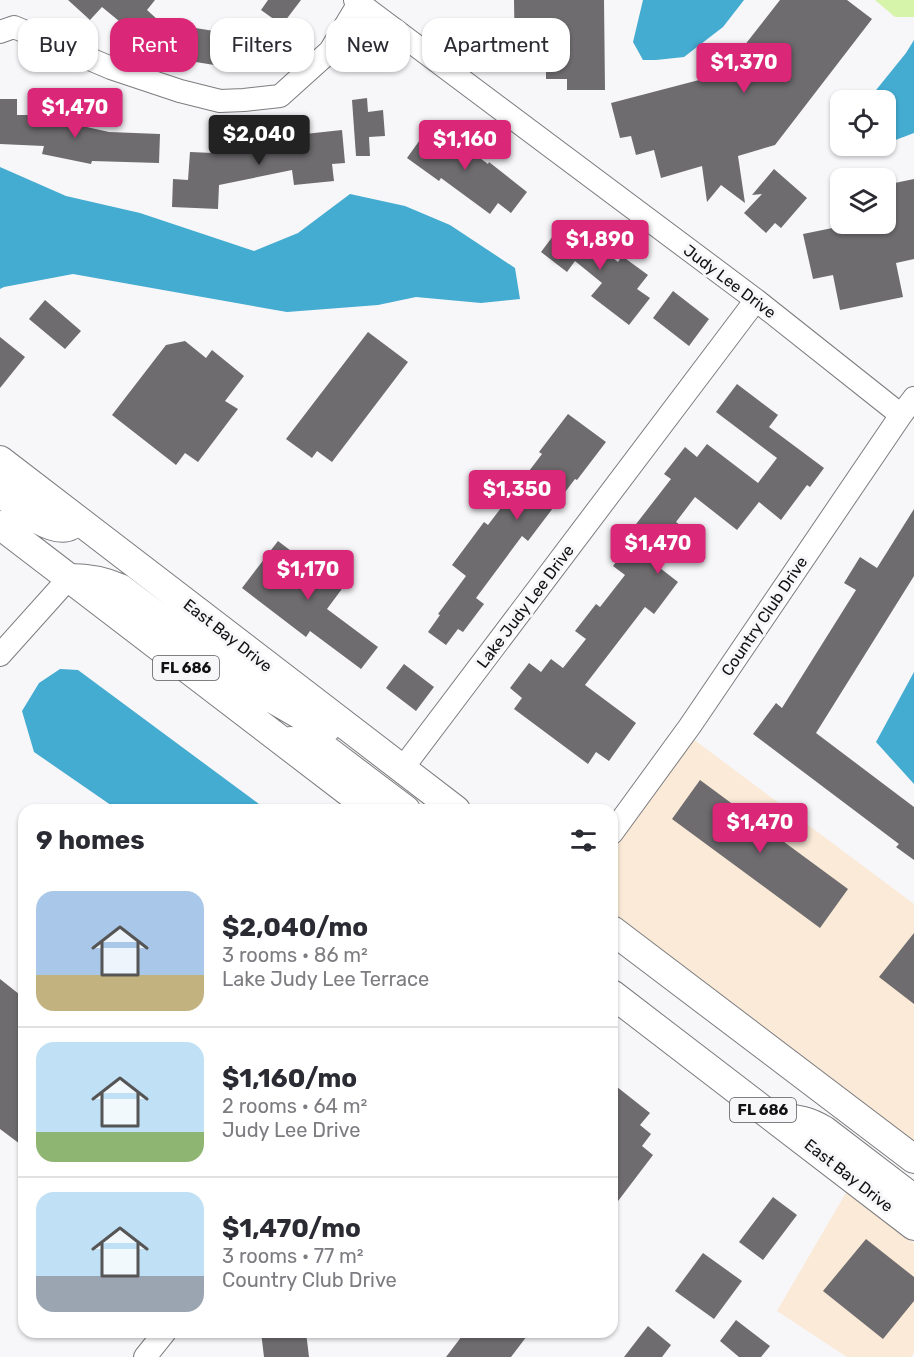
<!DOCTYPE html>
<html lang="en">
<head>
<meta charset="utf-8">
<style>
	:root { --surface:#fff; --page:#f7f7f7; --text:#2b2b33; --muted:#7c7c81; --line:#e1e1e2; --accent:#db2777 }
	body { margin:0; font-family:Rubik,sans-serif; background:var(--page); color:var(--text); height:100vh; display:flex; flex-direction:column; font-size:22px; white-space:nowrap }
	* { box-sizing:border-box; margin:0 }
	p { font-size:20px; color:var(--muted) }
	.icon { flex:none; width:33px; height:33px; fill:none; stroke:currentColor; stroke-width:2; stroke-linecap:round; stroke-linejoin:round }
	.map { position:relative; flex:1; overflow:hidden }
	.drawer { position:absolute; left:18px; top:804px; width:600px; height:534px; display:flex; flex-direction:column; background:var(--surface); border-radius:18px; box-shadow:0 2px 4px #0004 }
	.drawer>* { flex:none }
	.top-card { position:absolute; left:18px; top:18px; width:600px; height:54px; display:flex; gap:12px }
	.buttons { position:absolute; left:830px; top:90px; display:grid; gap:12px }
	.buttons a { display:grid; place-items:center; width:66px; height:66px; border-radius:12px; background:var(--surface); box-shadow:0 2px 4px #0004; font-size:30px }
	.price { position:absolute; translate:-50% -51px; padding:0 14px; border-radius:6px; background:var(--accent); color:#fff; font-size:20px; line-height:39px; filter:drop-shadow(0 2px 3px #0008) }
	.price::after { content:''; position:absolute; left:50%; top:36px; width:18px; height:14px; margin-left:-9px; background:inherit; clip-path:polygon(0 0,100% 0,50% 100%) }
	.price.selected { background:#222; color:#fff }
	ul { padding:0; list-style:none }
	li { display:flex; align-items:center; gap:18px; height:150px; padding:0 18px }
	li+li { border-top:2px solid var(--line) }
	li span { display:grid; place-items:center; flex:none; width:168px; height:120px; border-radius:18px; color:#555 }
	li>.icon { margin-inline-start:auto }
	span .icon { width:72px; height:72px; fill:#fffc; stroke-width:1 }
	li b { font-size:26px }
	h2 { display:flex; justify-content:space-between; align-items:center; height:72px; padding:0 18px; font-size:26px }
	.tag { padding:0 21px; border-radius:18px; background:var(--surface); box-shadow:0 2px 4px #0004; font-size:21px; line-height:54px }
	.tag.selected { background:var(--accent); color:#fff }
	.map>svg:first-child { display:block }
</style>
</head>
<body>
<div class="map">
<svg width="914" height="1357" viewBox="0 0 914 1357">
	<rect width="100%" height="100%" fill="#f7f6f9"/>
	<path fill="#faead7" d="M 693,739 L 914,904 L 914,1145 L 612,915 L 612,851 Z
		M 847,1191 L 914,1243 L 914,1353 L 911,1357 L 847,1357 L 777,1311 Z"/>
	<path fill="#d6f4aa" d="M 875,0 L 914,0 L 914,17 L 895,17 Z"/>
	<path fill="#44abd1" d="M 643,0 L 744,0 L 723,27 L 684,57 L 656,60 L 643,60 L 633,42 Z
		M 914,40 L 914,133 L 885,144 L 885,100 L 868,100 L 906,53 Z
		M 0,167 L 66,196 L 140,213 L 254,251 L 298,233 L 350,194 L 405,206 L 450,225 L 515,268 L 520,299 L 481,303 L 416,297 L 378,305 L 287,312 L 73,274 L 4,287 L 0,289 Z
		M 60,669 L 78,670 L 267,810 L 118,810 L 34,752 L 22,711 L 39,683 Z
		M 914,672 L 914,784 L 876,742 Z"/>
	<path fill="#6e6c6e" d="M 68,0 L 155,0 L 147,10 L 158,20 L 142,40 L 102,7 L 90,20 Z
		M 268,0 L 301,0 L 282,25 L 261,10 Z
		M 514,0 L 604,0 L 605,90 L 567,90 L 567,79 L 546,79 L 546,62 L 515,63 Z
		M 780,0 L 847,0 L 872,19 L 775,145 L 738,156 L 745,203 L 721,185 L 707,202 L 702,166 L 661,178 L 654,150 L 636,155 L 631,136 L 620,138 L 611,103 L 722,74 Z
		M 189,27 L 233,34 L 227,67 L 183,60 Z
		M 367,98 L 368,112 L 383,110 L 385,136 L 369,137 L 370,156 L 356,156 L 352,100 Z
		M 0,99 L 17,99 L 17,115 L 33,115 L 109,132 L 160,134 L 159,163 L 92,161 L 91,164 L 42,154 L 44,146 L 0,144 Z
		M 432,123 L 488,164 L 489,162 L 527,192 L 511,213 L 498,203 L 490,214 L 441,178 L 439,181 L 407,158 Z
		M 342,130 L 345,163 L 332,164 L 334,181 L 294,185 L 292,170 L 219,185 L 218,209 L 172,207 L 173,179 L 188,180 L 190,152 L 236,154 L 235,145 L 268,138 Z
		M 774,169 L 807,198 L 781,228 L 775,223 L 766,233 L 744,213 L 762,194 L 752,195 Z
		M 914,179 L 914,259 L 896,263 L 903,297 L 840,310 L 833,275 L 813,279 L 803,234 L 852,224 L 885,224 L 885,185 Z
		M 565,220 L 618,262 L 622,256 L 648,275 L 637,289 L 650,298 L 629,325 L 591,296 L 602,283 L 575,261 L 567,272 L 541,252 Z
		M 673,291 L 709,319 L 689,346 L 653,318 Z
		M 45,300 L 81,331 L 65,349 L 29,319 Z
		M 368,332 L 408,362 L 332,462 L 317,451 L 312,458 L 286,439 Z
		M 0,337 L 25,357 L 0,388 Z
		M 185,341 L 206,358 L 212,350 L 244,376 L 225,401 L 238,409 L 198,462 L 185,453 L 176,465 L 112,415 L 166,345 Z
		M 737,384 L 778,415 L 769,427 L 824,468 L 810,487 L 807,485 L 781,520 L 759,502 L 737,530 L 695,497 L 676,522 L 688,531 L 660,568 L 678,582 L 654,614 L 645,607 L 585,685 L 636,723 L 609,761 L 596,752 L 588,764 L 514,709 L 522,698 L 510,688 L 529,663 L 541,672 L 551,659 L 563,668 L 586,639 L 575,631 L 596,604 L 600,607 L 625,575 L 613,566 L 638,533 L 633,528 L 671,479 L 664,474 L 685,447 L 697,457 L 707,444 L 758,483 L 777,458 L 716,412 Z
		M 568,414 L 606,442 L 577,480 L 575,479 L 528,541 L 522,536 L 476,598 L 484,604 L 463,632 L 458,629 L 446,645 L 428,632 L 440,615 L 438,614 L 466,576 L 452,565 L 484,522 L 488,525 L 542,454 L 539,452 Z
		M 914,509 L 914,576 L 816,733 L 914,807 L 914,860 L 896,847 L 899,844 L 753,734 L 776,703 L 782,708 L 856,590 L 844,583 L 860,557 L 877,568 Z
		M 278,541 L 316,570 L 325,559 L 350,578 L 327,609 L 378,647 L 361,669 L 310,631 L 306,637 L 242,588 Z
		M 404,664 L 434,687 L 416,711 L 386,688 Z
		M 700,780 L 848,889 L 820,928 L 672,819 Z
		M 914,933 L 914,1004 L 879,977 Z
		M 0,979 L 24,998 L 24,1147 L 0,1129 Z
		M 612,1083 L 650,1113 L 640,1125 L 651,1134 L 642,1146 L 653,1155 L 612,1209 Z
		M 773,1197 L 797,1215 L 763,1260 L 739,1242 Z
		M 866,1239 L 914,1277 L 914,1301 L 883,1339 L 823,1291 Z
		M 703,1253 L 742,1281 L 714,1319 L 675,1291 Z
		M 736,1320 L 770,1346 L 761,1357 L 739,1357 L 720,1341 Z
		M 648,1326 L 671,1345 L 662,1357 L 624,1357 Z
		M 261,1332 L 306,1332 L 309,1357 L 264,1357 Z
		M 465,1332 L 530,1332 L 511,1357 L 446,1357 Z"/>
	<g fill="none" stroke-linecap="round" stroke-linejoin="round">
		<defs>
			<path id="minor" d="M 355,0 L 756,300 L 901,415
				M 0,32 L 14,27 L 111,68 L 180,91 L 220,101 L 244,100 L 280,96 L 330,51 L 359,3
				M 0,655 L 69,578
				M 402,769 L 756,300
				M 612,833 L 690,726 L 901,415 L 914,398
				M 145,1357 L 165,1332"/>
			<path id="major" d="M 0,460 L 456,810
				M 0,492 C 14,503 52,536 70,526 C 73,525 75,522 77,520
				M 0,525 L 372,810
				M 71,578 C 88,578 104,581 120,588 L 247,684 L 302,716 L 327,728
				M 290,741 L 310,743 L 328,751 L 406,810
				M 612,930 L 914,1159
				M 612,994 L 914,1226
				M 780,1119 C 797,1118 809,1121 824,1130 L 914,1199"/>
		</defs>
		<use href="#minor" stroke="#7d7c7f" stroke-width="24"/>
		<use href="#major" stroke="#7d7c7f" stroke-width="30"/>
		<use href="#minor" stroke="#fff" stroke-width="22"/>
		<use href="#major" stroke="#fff" stroke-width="28"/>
	</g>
	<g text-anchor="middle" stroke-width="6" stroke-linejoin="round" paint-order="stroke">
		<g fill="#f7f6f9" stroke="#575658" stroke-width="1.5">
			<rect x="153" y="656" width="66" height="24" rx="4.5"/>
			<rect x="730" y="1098" width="66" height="24" rx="4.5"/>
		</g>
		<g font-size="15" font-weight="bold" fill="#121113">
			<text x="186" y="673">FL 686</text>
			<text x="763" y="1115">FL 686</text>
		</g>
		<g font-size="16" fill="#121113" stroke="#f7f6f9">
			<text transform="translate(730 281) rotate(37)" y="6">Judy Lee Drive</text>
			<text transform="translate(525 606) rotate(-53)" y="6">Lake Judy Lee Drive</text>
			<text transform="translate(764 616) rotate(-56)" y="6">Country Club Drive</text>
			<text transform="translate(228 635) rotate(38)" y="6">East Bay Drive</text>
			<text transform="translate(849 1175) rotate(38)" y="6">East Bay Drive</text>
		</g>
	</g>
</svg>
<div class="buttons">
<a><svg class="icon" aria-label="locate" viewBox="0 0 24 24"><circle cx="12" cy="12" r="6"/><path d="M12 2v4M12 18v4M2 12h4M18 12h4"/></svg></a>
<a><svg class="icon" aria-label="layers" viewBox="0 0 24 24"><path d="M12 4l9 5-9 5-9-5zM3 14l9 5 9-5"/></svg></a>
</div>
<b class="price" style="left:744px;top:94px">$1,370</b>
<b class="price" style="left:75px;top:139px">$1,470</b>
<b class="price selected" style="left:259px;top:166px">$2,040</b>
<b class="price" style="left:465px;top:171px">$1,160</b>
<b class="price" style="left:600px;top:271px">$1,890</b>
<b class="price" style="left:517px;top:521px">$1,350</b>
<b class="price" style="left:658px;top:575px">$1,470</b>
<b class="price" style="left:308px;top:601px">$1,170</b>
<b class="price" style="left:760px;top:854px">$1,470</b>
<div class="top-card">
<a class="tag">Buy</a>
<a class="tag selected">Rent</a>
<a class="tag">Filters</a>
<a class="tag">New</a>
<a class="tag">Apartment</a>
</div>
<section class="drawer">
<h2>9 homes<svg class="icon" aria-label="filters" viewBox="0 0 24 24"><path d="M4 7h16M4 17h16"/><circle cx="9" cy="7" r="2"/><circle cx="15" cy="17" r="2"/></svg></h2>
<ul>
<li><span style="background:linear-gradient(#a9c7e8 70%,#c2b280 0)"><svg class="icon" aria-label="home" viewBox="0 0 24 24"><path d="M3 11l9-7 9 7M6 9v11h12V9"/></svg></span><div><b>$2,040/mo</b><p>3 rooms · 86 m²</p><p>Lake Judy Lee Terrace</p></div></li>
<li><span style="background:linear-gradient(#bfe0f5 75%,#8fb573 0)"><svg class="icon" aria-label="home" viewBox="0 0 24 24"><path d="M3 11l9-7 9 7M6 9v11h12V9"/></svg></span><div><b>$1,160/mo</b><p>2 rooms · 64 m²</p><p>Judy Lee Drive</p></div></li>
<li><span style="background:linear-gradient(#bfe0f5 70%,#9aa5b1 0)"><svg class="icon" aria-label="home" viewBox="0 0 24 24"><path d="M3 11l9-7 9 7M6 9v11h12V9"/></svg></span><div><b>$1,470/mo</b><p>3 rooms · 77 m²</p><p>Country Club Drive</p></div></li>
</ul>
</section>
</div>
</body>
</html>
